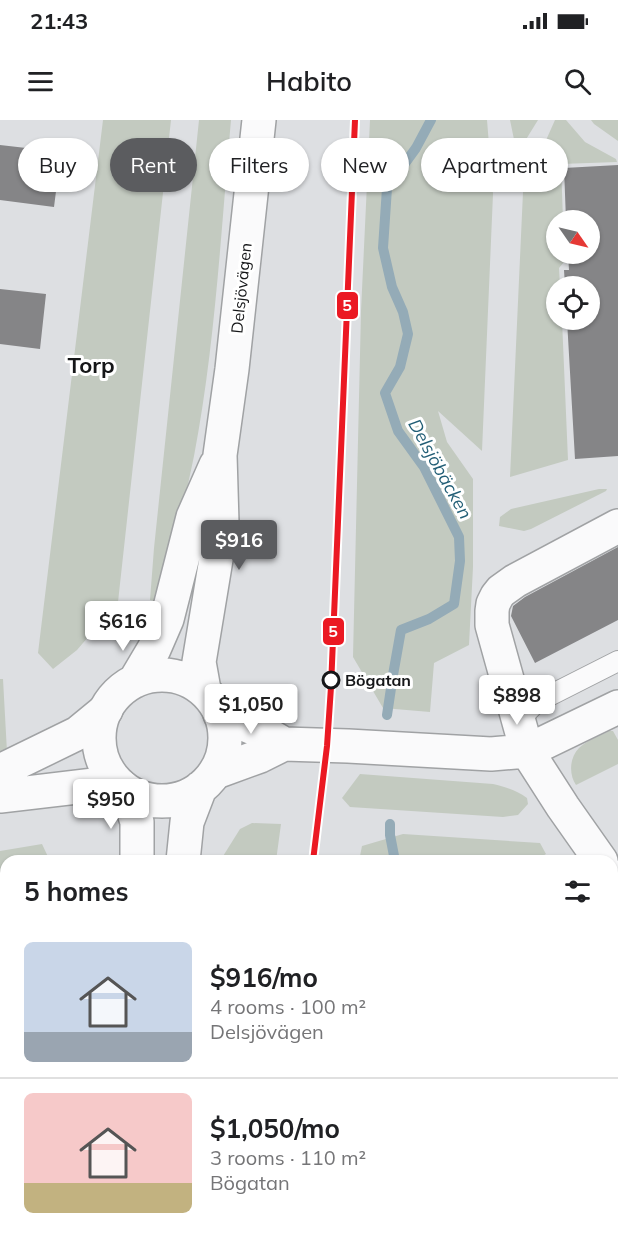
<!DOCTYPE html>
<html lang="en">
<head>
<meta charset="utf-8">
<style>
	:root { --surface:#fff; --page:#f6f6f6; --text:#202124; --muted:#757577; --line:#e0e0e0; --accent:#5b5c5f }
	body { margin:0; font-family:Mulish,sans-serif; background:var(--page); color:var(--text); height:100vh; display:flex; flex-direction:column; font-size:22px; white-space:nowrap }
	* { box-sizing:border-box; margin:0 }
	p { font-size:20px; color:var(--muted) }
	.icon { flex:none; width:33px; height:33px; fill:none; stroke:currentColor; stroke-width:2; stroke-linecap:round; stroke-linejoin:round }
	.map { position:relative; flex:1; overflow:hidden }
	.side { position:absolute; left:0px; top:735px; width:618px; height:384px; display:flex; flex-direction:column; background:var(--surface); border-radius:18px 18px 0 0; box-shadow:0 2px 4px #0004 }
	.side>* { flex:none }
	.hud { position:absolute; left:18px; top:18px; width:582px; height:54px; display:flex; gap:12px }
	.needle { width:39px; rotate:124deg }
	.controls { position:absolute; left:546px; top:90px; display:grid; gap:12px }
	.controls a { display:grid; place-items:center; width:54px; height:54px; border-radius:50%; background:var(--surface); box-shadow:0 2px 4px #0004; font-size:30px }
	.price { position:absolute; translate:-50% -51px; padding:0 14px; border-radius:6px; background:#fff; color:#222; font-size:20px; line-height:39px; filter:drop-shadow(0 2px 3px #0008) }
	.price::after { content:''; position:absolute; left:50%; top:36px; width:18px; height:14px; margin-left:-9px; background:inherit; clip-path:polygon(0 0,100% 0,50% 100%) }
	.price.active { background:var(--accent); color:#fff }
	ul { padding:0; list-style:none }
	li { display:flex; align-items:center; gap:18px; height:150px; padding:0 24px }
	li+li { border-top:2px solid var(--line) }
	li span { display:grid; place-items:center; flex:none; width:168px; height:120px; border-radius:9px; color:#555 }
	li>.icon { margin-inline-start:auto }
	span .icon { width:72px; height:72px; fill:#fffc; stroke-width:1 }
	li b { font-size:26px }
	h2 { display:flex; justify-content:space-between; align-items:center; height:72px; padding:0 24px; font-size:26px }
	.chip { padding:0 21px; border-radius:27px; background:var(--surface); box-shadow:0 2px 4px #0004; font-size:21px; line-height:54px }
	.chip.active { background:var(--accent); color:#fff }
	.status { display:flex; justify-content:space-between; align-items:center; height:42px; padding:0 30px; background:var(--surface); direction:ltr }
	.status svg { height:16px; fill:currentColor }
	header { display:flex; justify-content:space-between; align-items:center; height:78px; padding:0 24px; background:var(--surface); font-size:27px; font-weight:600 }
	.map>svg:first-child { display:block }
</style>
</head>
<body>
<div class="status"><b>21:43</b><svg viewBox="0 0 49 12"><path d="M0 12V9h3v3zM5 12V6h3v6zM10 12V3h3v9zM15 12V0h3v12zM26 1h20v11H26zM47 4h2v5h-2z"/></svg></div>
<header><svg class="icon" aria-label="menu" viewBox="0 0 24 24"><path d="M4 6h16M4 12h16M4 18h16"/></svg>Habito<svg class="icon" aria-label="search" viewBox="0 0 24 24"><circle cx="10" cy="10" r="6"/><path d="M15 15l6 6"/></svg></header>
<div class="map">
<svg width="618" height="1119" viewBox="0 0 618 1119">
	<rect width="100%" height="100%" fill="#dddfe2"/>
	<path fill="#c3cac0" d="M 103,0 L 171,0 L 118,482 L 77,530 L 53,549 L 38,533 Z
		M 199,0 L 231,0 C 221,111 215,227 194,336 C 184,385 172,434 158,482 L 150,480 L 154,428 Z
		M 370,0 L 487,0 L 493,74 L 482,331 L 438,291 L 447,322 L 473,359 L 473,447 L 469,525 L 434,543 L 430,592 L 383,588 L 353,537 L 361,191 Z
		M 510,0 L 538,0 L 517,34 Z
		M 555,0 L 566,0 L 585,22 L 616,39 L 617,42 L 561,44 L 563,100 L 556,100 L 556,134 L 564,134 L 564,142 L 559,148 L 560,166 L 556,166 L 556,200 L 562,200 L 568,340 L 510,357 L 523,72 Z
		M 591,0 L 618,0 L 618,21 L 594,4 Z
		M 599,369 L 607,369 L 606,371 L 531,409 L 524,411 L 499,406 L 500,397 L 511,389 Z
		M 0,559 L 3,559 L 7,632 L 0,634 Z
		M 609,611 L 613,611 L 618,620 L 618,644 L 576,665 C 569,655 569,638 579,628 C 586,621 600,616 609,611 Z
		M 360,654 L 493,664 C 505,667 516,670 527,678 L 528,684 L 518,695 L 503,697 L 350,687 L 342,678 Z
		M 252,703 L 281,704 L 276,741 L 220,741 L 240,709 Z
		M 403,714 L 540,723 L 546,734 L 534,741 L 359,741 L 362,726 Z
		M 42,724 L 50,741 L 6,741 L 6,1113 L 58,1113 L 58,1119 L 0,1119 L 0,731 Z
		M 612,905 L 618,909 L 618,1119 L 288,1119 L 289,1113 L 612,1113 Z
		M 175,1113 L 216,1113 L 215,1119 L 174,1119 Z"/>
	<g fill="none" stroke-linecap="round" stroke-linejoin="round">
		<path stroke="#94abb7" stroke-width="10" d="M 387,595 L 393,555 L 401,510 L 429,499 L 454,484 L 460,441 L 459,417 L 424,347 L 398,311 L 385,273 L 400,247 L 408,214 L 403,192 L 392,167 L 383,128 L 387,68 L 416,28 L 431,0
			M 390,704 L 390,715 L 395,741
			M 319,1119 L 319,1115 L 322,1113
			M 457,1119 L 457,1113
			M 571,1119 L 576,1113"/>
	</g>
	<path fill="#858587" d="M 0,25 L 61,32 L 54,87 L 0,80 Z
		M 618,45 L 618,336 L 575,339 L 567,200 L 590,200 L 590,166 L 565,166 L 564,150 L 569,150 L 568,134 L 590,134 L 590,100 L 566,100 L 564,48 Z
		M 0,169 L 46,174 L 40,229 L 0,224 Z
		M 618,427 L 618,500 L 535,543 L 511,496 L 513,486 L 525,477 Z"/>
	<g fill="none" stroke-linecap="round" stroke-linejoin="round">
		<defs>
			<path id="service" d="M 518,601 L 537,582 L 618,541"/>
			<path id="minor" d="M 220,594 L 267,614 L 284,624
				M 0,651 L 78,613 L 106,590
				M 216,652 L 260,636 L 284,624 L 348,626 L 491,634 L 527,631 L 618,587
				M 0,676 L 94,665 L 121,666
				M 601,741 L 563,687 L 527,631 L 492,505 L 492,491 L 493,484 L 497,476 L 501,471 L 515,461 L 618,406
				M 612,756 L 618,765"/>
			<path id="tertiary" d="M99 618a63 63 0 1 1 126 0a63 63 0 1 1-126 0Z
				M 135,561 L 154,529 L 167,499 L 193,397 L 216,345
				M 204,570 L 199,542 L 222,403 L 220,335 L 232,249 L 259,0
				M 127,671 L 137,702 L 137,741
				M 183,741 L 187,702 L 200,668
				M 149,1119 L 149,1113"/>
		</defs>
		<use href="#service" stroke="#a0a2a4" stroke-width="22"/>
		<use href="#minor" stroke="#a0a2a4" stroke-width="36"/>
		<use href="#tertiary" stroke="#a0a2a4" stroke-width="36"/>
		<use href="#service" stroke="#fafafb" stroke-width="20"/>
		<use href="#minor" stroke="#fafafb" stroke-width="33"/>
		<use href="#tertiary" stroke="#fafafb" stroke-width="33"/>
		<defs>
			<path id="tram-1" d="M 313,741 L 327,626 L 331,567 L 355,0"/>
		</defs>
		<use href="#tram-1" stroke="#fff" stroke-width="10"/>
		<use href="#tram-1" stroke="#eb1923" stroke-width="6"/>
	</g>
	<circle fill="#fff" stroke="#151618" stroke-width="3" cx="331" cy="560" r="8"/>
	<g text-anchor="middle" stroke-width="6" stroke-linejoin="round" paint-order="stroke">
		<g font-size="16" fill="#151618" stroke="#fff">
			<text transform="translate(241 168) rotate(-84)" y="6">Delsjövägen</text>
		</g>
		<g font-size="16" font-weight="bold" fill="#151618" stroke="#fff" text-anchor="start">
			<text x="345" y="566">Bögatan</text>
		</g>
		<g font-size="18" font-style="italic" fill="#225e76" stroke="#fff">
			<text transform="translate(440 349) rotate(61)" y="6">Delsjöbäcken</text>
		</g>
		<g font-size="22" font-weight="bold" fill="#151618" stroke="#fff">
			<text x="91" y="253">Torp</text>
		</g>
	</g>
	<g stroke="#fff" stroke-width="2">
		<rect x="336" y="171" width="23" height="29" rx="6" fill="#eb1923"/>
		<rect x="322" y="497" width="23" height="29" rx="6" fill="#eb1923"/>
	</g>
	<g font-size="16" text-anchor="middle" font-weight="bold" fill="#fff">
		<text x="347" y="191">5</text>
		<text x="333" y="517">5</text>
	</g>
</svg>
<div class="controls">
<a><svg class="needle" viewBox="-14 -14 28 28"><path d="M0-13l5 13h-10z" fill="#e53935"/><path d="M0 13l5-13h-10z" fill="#757577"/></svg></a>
<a><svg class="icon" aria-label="locate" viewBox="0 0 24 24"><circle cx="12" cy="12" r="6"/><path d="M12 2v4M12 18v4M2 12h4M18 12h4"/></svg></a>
</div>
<b class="price active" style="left:239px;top:451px">$916</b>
<b class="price" style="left:123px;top:532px">$616</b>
<b class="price" style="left:517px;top:606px">$898</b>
<b class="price" style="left:251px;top:615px">$1,050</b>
<b class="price" style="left:111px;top:710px">$950</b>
<div class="hud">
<a class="chip">Buy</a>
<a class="chip active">Rent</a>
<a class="chip">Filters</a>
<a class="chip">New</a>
<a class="chip">Apartment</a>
</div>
<section class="side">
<h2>5 homes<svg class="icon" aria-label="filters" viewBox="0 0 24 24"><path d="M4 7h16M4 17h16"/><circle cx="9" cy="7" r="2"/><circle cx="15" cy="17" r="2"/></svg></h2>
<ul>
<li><span style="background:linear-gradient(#c9d6e8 75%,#9aa5b1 0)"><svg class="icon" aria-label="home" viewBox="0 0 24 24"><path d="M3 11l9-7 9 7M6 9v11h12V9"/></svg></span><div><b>$916/mo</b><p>4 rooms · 100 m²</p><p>Delsjövägen</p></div></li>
<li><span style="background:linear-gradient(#f6c9c9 75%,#c2b280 0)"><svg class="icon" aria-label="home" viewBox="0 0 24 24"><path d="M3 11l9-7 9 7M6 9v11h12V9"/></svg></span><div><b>$1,050/mo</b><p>3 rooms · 110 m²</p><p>Bögatan</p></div></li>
</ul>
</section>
</div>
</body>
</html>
